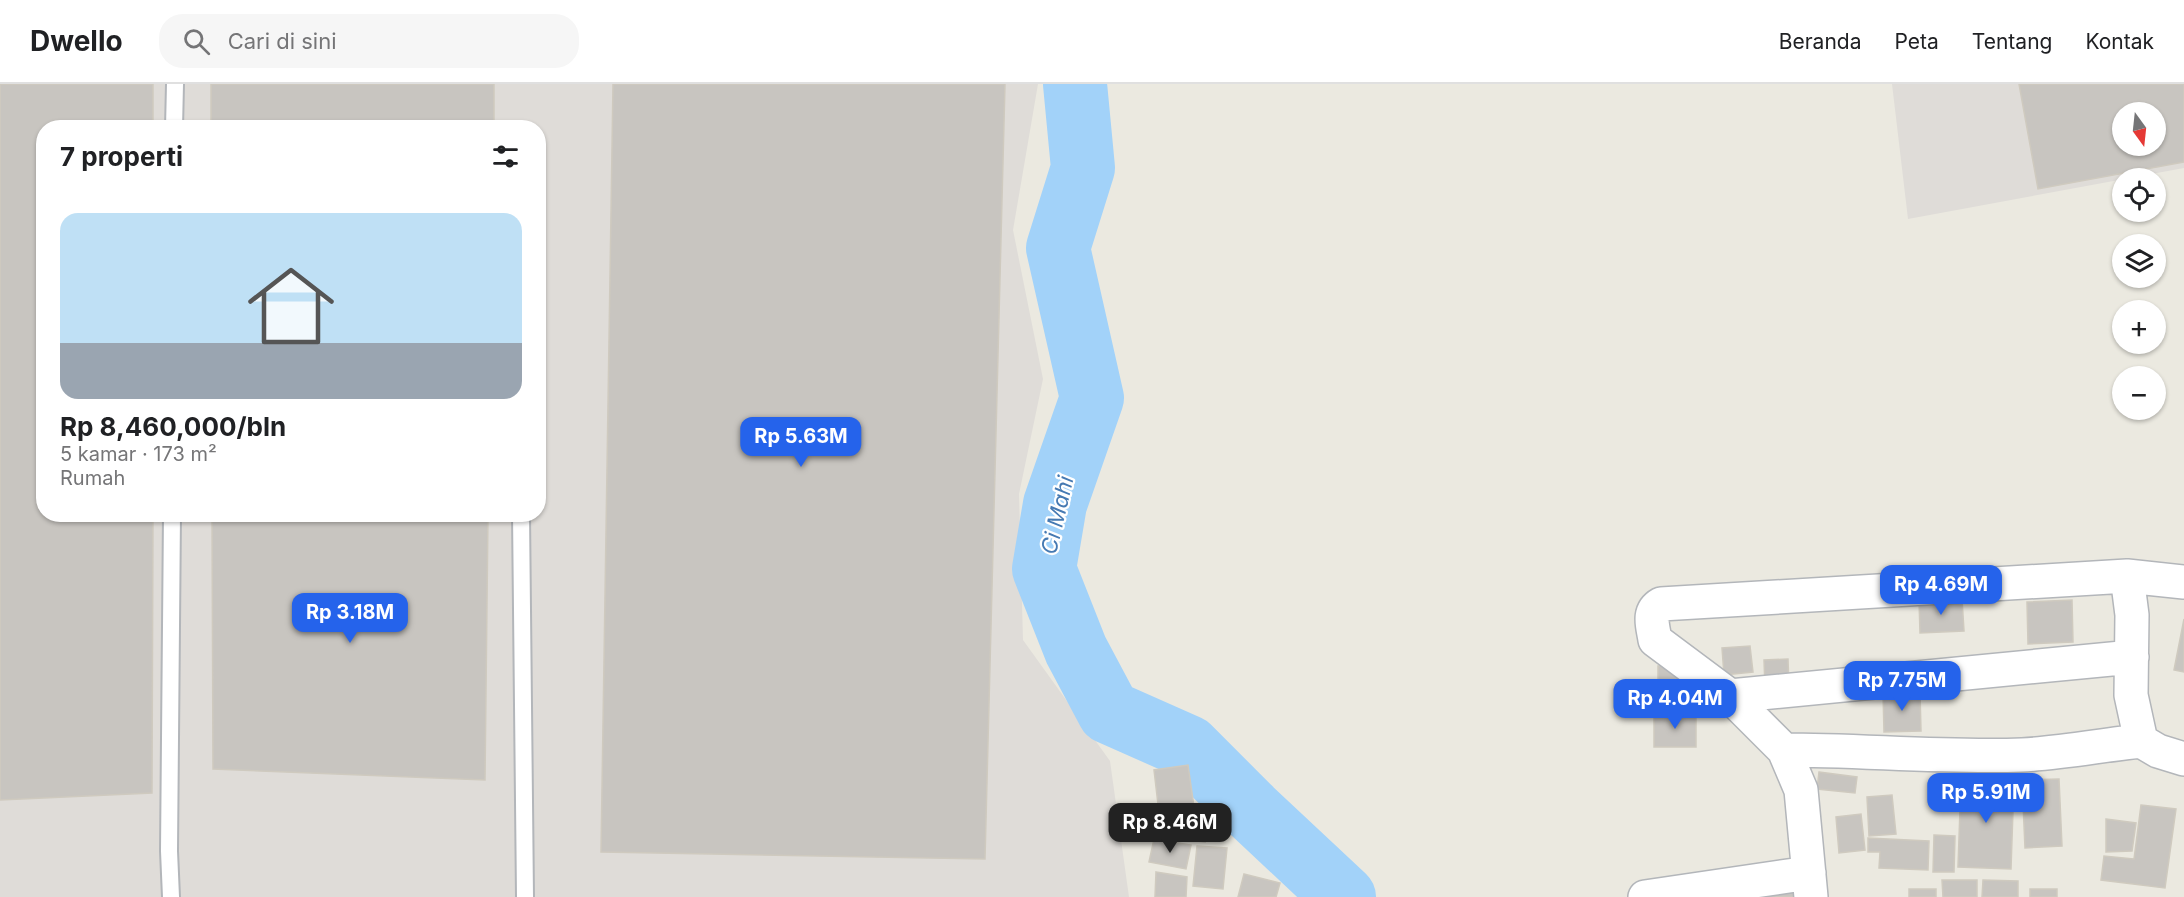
<!DOCTYPE html>
<html lang="id">
<head>
<meta charset="utf-8">
<style>
	:root { --surface:#fff; --page:#f6f6f6; --text:#202124; --muted:#757577; --line:#e0e0e0; --accent:#2563eb }
	body { margin:0; font-family:Inter,sans-serif; background:var(--page); color:var(--text); height:100vh; display:flex; flex-direction:column; font-size:22px; white-space:nowrap }
	* { box-sizing:border-box; margin:0 }
	p { font-size:20px; color:var(--muted) }
	.icon { flex:none; width:33px; height:33px; fill:none; stroke:currentColor; stroke-width:2; stroke-linecap:round; stroke-linejoin:round }
	.map { position:relative; flex:1; overflow:hidden }
	.side { position:absolute; left:36px; top:36px; width:510px; height:402px; display:flex; flex-direction:column; background:var(--surface); border-radius:24px; box-shadow:0 2px 4px #0004 }
	.side>* { flex:none }
	.needle { width:39px; rotate:165deg }
	.tools { position:absolute; left:2112px; top:18px; display:grid; gap:12px }
	.tools a { display:grid; place-items:center; width:54px; height:54px; border-radius:50%; background:var(--surface); box-shadow:0 2px 4px #0004; font-size:30px }
	.price { position:absolute; translate:-50% -51px; padding:0 14px; border-radius:12px; background:var(--accent); color:#fff; font-size:20px; line-height:39px; filter:drop-shadow(0 2px 3px #0008) }
	.price::after { content:''; position:absolute; left:50%; top:36px; width:18px; height:14px; margin-left:-9px; background:inherit; clip-path:polygon(0 0,100% 0,50% 100%) }
	.price.active { background:#222; color:#fff }
	ul { padding:0; list-style:none }
	li { display:grid; align-content:center; gap:12px; height:318px; padding:0 24px }
	li span { display:grid; place-items:center; height:186px; border-radius:18px; color:#555 }
	li>.icon { margin-inline-start:auto }
	span .icon { width:108px; height:108px; fill:#fffc; stroke-width:1 }
	li b { font-size:26px }
	h2 { display:flex; justify-content:space-between; align-items:center; height:72px; padding:0 24px; font-size:26px }
	header { display:flex; align-items:center; gap:36px; box-sizing:border-box; height:84px; padding:0 30px; background:var(--surface); border-bottom:2px solid var(--line) }
	header strong { font-size:28px }
	nav { display:flex; gap:33px; margin-inline-start:auto; font-size:21px }
	.search { width:420px; height:54px; background:var(--page); display:flex; align-items:center; gap:15px; box-sizing:border-box; padding:0 21px; border-radius:24px; color:var(--muted); font-size:22px }
	.map>svg:first-child { display:block }
</style>
</head>
<body>
<header>
<strong>Dwello</strong>
<div class="search"><svg class="icon" aria-label="search" viewBox="0 0 24 24"><circle cx="10" cy="10" r="6"/><path d="M15 15l6 6"/></svg>Cari di sini</div>
<nav><a>Beranda</a><a>Peta</a><a>Tentang</a><a>Kontak</a></nav>
</header>
<div class="map">
<svg width="2184" height="813" viewBox="0 0 2184 813">
	<rect width="100%" height="100%" fill="#ebe9e0"/>
	<path fill="#dfdcd8" fill-rule="evenodd" d="M 0,0 L 1038,0 L 1013,146 L 1043,295 L 1019,410 L 1023,556 L 1110,677 L 1129,813 L 0,813 ZM 44,44 L 538,44 L 538,430 L 44,430 Z
		M 1892,0 L 2184,0 L 2184,84 L 1908,135 ZM 2122,28 L 2156,28 L 2156,62 L 2122,62 Z"/>
	<g fill="none" stroke-linecap="round" stroke-linejoin="round">
		<path stroke="#a2d2f9" stroke-width="64" d="M 1075,0 L 1083,84 L 1058,164 L 1092,314 L 1055,420 L 1044,485 L 1076,566 L 1109,628 L 1188,663 L 1251,726 L 1344,813"/>
	</g>
	<path fill="#c8c5c0" stroke="#cfcabf" stroke-width="1.5" fill-rule="evenodd" d="M 0,0 L 153,0 L 153,44 L 44,44 L 44,430 L 153,430 L 152,709 L 0,716 Z
		M 211,0 L 494,0 L 494,44 L 211,44 Z
		M 613,0 L 1005,0 L 985,775 L 601,768 Z
		M 2019,0 L 2184,0 L 2184,78 L 2038,105 ZM 2122,28 L 2156,28 L 2156,62 L 2122,62 Z
		M 212,430 L 488,430 L 485,696 L 213,685 Z
		M 1962,515 L 1964,547 L 1920,549 L 1919,516 Z
		M 2072,516 L 2073,558 L 2028,560 L 2027,518 Z
		M 2184,535 L 2184,588 L 2174,586 Z
		M 1750,562 L 1753,588 L 1724,591 L 1722,564 Z
		M 1788,575 L 1789,603 L 1765,604 L 1764,576 Z
		M 1684,581 L 1685,618 L 1658,618 L 1658,582 Z
		M 1920,608 L 1921,647 L 1884,648 L 1883,609 Z
		M 1654,629 L 1696,630 L 1696,663 L 1654,663 Z
		M 1188,681 L 1194,723 L 1159,729 L 1154,686 Z
		M 1819,688 L 1857,693 L 1855,709 L 1817,705 Z
		M 2059,695 L 2062,762 L 2025,764 L 2022,696 Z
		M 1961,696 L 2014,697 L 2011,785 L 1958,783 Z
		M 1892,711 L 1896,750 L 1869,752 L 1867,713 Z
		M 2141,721 L 2176,725 L 2165,804 L 2101,796 L 2104,772 L 2134,775 Z
		M 1861,730 L 1865,766 L 1839,769 L 1836,733 Z
		M 2106,735 L 2136,739 L 2132,767 L 2106,768 Z
		M 1201,738 L 1205,758 L 1158,753 L 1159,739 Z
		M 1934,751 L 1955,752 L 1954,788 L 1933,788 Z
		M 1868,754 L 1929,757 L 1928,786 L 1879,784 L 1880,768 L 1868,768 Z
		M 1154,755 L 1191,761 L 1186,785 L 1149,778 Z
		M 1197,762 L 1227,764 L 1223,805 L 1193,802 Z
		M 1156,788 L 1187,793 L 1186,813 L 1155,813 Z
		M 1244,790 L 1280,799 L 1276,813 L 1238,813 Z
		M 1942,796 L 1977,796 L 1977,813 L 1943,813 Z
		M 1983,796 L 2018,797 L 2018,813 L 1982,813 Z
		M 1909,805 L 1936,805 L 1936,813 L 1909,813 Z
		M 2030,805 L 2057,805 L 2057,813 L 2030,813 Z
		M 1797,807 L 1797,813 L 1761,813 L 1761,810 Z"/>
	<g fill="none" stroke-linecap="round" stroke-linejoin="round">
		<defs>
			<path id="lane" d="M 174,44 L 175,0
				M 521,430 L 525,813
				M 171,813 L 169,767 L 172,430"/>
			<path id="street" d="M 2127,492 L 2132,531 L 2131,611 L 2141,657 L 2158,667 L 2184,675
				M 1730,612 L 2132,573
				M 1784,666 C 1863,666 1943,674 2022,671 C 2062,669 2102,661 2141,657
				M 1645,813 L 1809,789
				M 1811,813 L 1801,706 L 1784,666 L 1730,612 L 1655,556 C 1653,542 1647,528 1661,520 L 2127,492 L 2184,498"/>
		</defs>
		<use href="#lane" stroke="#b3b6ba" stroke-width="20"/>
		<use href="#street" stroke="#b3b6ba" stroke-width="36"/>
		<use href="#lane" stroke="#fff" stroke-width="16"/>
		<use href="#street" stroke="#fff" stroke-width="33"/>
	</g>
	<g text-anchor="middle" stroke-width="4.5" stroke-linejoin="round" paint-order="stroke">
		<g font-size="22" font-style="italic" fill="#4579b2" stroke="#fff">
			<text transform="translate(1057 431) rotate(-77)" y="8">Ci Mahi</text>
		</g>
	</g>
</svg>
<div class="tools">
<a><svg class="needle" viewBox="-14 -14 28 28"><path d="M0-13l5 13h-10z" fill="#e53935"/><path d="M0 13l5-13h-10z" fill="#757577"/></svg></a>
<a><svg class="icon" aria-label="locate" viewBox="0 0 24 24"><circle cx="12" cy="12" r="6"/><path d="M12 2v4M12 18v4M2 12h4M18 12h4"/></svg></a>
<a><svg class="icon" aria-label="layers" viewBox="0 0 24 24"><path d="M12 4l9 5-9 5-9-5zM3 14l9 5 9-5"/></svg></a>
<a>+</a>
<a>−</a>
</div>
<b class="price" style="left:801px;top:384px">Rp 5.63M</b>
<b class="price" style="left:1941px;top:532px">Rp 4.69M</b>
<b class="price" style="left:350px;top:560px">Rp 3.18M</b>
<b class="price" style="left:1902px;top:628px">Rp 7.75M</b>
<b class="price" style="left:1675px;top:646px">Rp 4.04M</b>
<b class="price" style="left:1986px;top:740px">Rp 5.91M</b>
<b class="price active" style="left:1170px;top:770px">Rp 8.46M</b>
<section class="side">
<h2>7 properti<svg class="icon" aria-label="filters" viewBox="0 0 24 24"><path d="M4 7h16M4 17h16"/><circle cx="9" cy="7" r="2"/><circle cx="15" cy="17" r="2"/></svg></h2>
<ul>
<li><span style="background:linear-gradient(#bfe0f5 70%,#9aa5b1 0)"><svg class="icon" aria-label="home" viewBox="0 0 24 24"><path d="M3 11l9-7 9 7M6 9v11h12V9"/></svg></span><div><b>Rp 8,460,000/bln</b><p>5 kamar · 173 m²</p><p>Rumah</p></div></li>
</ul>
</section>
</div>
</body>
</html>
